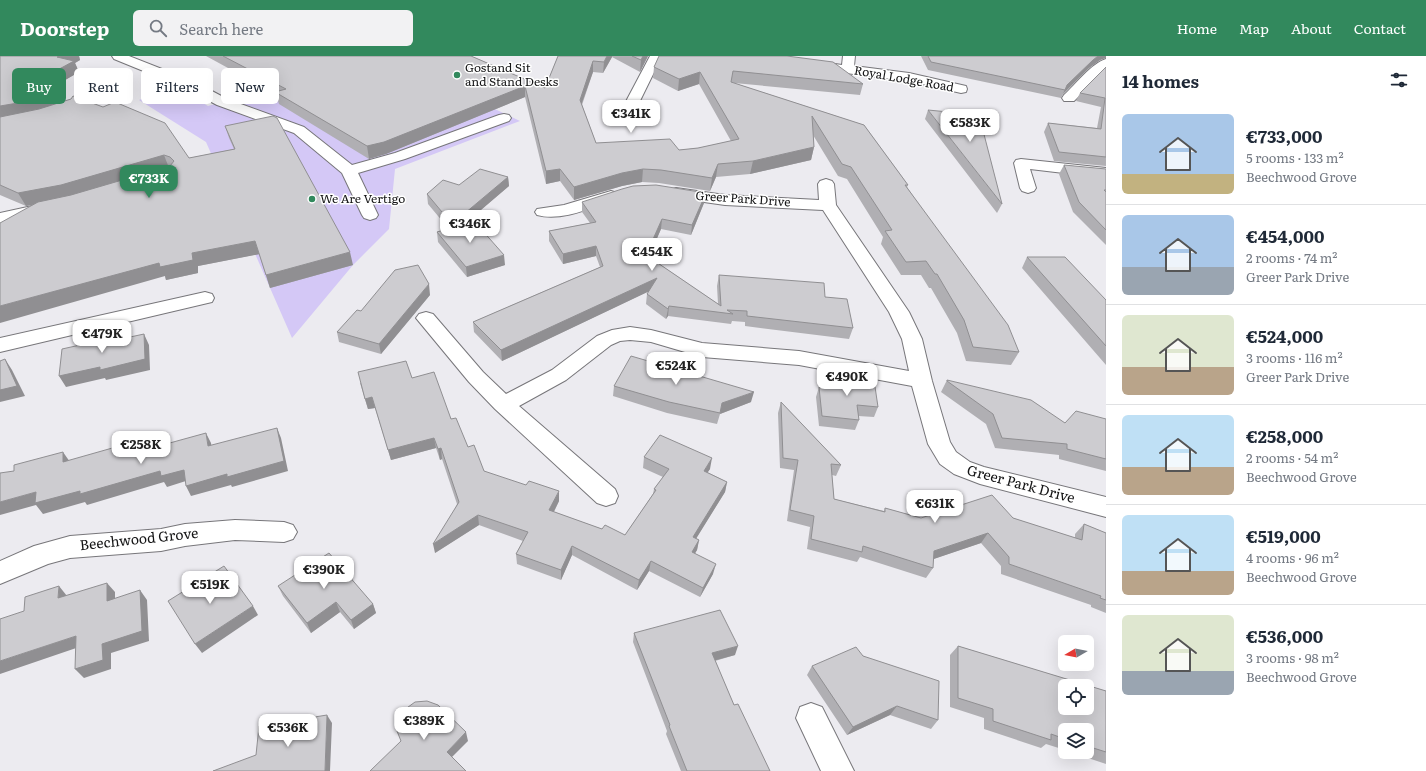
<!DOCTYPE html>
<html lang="en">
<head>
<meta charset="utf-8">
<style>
	:root { --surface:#fff; --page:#f2f2f3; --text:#1f2937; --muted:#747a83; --line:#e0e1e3; --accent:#32895d }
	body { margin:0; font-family:Literata,serif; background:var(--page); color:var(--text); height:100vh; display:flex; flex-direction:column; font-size:15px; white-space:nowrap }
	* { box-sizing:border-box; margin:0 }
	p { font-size:13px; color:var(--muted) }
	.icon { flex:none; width:22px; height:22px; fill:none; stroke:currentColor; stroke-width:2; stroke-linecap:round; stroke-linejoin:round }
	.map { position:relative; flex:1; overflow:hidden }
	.panel { display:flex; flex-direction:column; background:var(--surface); width:320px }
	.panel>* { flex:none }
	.hud { position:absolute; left:12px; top:12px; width:380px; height:36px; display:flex; gap:8px }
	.needle { width:26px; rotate:260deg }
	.controls { position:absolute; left:1058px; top:579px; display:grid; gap:8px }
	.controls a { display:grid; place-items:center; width:36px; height:36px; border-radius:6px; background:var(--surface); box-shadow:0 4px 16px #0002; font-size:20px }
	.price { position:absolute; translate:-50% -34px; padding:0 9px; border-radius:8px; background:#fff; color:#222; font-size:13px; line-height:26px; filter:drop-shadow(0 1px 2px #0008) }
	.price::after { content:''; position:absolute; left:50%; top:24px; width:12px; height:9px; margin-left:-6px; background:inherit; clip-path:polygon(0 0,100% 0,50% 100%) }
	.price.active { background:var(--accent); color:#fff }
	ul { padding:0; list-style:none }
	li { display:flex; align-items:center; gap:12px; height:100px; padding:0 16px }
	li+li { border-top:1px solid var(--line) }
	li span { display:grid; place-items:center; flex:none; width:112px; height:80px; border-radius:6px; color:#555 }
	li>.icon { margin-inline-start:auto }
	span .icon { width:48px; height:48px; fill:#fffc; stroke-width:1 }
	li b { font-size:17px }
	h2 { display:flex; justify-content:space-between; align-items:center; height:48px; padding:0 16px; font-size:17px }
	.pill { padding:0 14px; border-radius:6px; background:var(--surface); box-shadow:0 4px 16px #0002; font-size:14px; line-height:36px }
	.pill.active { background:var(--accent); color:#fff }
	header { display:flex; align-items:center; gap:24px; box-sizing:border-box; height:56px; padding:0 20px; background:var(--accent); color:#fff }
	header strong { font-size:19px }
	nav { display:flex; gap:22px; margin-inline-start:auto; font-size:14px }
	.search { width:280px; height:36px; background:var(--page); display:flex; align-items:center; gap:10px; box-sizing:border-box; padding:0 14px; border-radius:6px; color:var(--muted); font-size:15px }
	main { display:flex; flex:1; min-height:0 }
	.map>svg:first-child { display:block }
</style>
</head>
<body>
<header>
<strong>Doorstep</strong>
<div class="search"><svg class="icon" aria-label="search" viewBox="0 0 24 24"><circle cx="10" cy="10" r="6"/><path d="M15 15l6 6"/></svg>Search here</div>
<nav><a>Home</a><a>Map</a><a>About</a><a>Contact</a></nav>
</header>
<main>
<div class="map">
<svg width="1106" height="715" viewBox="0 0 1106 715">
	<rect width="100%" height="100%" fill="#ecebf0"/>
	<path fill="#d4c8f6" d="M 384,0 L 520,65 L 395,113 L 389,173 L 353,209 L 292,282 L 206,86 L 139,44 L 176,31 L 208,50 L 236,42 L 336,8 Z"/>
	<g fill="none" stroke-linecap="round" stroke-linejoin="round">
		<defs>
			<path id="minor" d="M 112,0 L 129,0 L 195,26 L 227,43 L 304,71 L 352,109 L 395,97 L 499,59 L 504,58 L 509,59 L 511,62 L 509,65 L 405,103 L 358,117 L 378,159 L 376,162 L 370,164 L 364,162 L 362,159 L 342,117 L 294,77 L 217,49 L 185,32 L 114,3 Z
				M 650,0 L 662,0 L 636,53 L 634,56 L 624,56 L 622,53 Z
				M 843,0 L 855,0 L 854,10 L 909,17 L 966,30 L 967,33 L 966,36 L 961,37 L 909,25 L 814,13 L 810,12 L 808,9 L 810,6 L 814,5 L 842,9 Z
				M 1106,3 L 1106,13 L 1074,45 L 1064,45 L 1062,42 L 1064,39 C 1075,29 1092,7 1106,3 Z
				M 1021,103 L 1106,112 L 1106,122 L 1030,113 L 1036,132 L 1034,135 L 1028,137 L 1022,135 L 1020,132 L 1014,107 L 1016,104 Z
				M 826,123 L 832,125 L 834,128 L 836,149 L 909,256 L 922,283 L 932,325 L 950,386 L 956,396 L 970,406 L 984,411 L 1106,441 L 1106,461 L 980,428 L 954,418 L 940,408 L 928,388 L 912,330 L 799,309 L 702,301 L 651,286 L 630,284 L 620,285 L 611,289 L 566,324 L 519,350 L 615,433 L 618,440 L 615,447 L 606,450 L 597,447 L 495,353 L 469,326 L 416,262 L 419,258 L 426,256 L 433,258 L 483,316 L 506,338 L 552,314 L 597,280 L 612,274 L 630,271 L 651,274 L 702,287 L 799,295 L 909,315 L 902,283 L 889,256 L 823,154 L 725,149 L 676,142 L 670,140 L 668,137 L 670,134 L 676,132 L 725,139 L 819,144 L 818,128 L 820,125 Z
				M 611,135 L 617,137 L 619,140 L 617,143 C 593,151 562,166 537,159 L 535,156 L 537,153 L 564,149 Z
				M 46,147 L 52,149 L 54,152 L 52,155 L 0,167 L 0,157 Z
				M 205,236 L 212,238 L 214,242 L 212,246 L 0,296 L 0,282 Z
				M 235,464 L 284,466 L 293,469 L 297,476 L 293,483 L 284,486 L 235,484 L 185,490 L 161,495 L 70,502 L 48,508 L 0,528 L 0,505 L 34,490 L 70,480 L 161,473 L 185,468 Z
				M 811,647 L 822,651 L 854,715 L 821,715 L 796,662 L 800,651 Z"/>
		</defs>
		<use href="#minor" stroke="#77767a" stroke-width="2"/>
		<use href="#minor" fill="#fff" fill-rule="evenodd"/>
	</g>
	<path fill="#b0afb3" d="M 0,0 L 79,0 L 80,4 L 75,7 L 79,16 L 51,32 L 64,45 L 189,102 L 234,93 L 229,82 L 225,70 L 353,209 L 270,232 L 259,198 L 198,210 L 198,217 L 166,224 L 165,220 L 32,149 L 26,150 L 0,139 Z
		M 206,0 L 471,0 L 545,32 L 558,0 L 648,0 L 640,16 L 612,1 L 603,17 L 593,16 L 582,49 L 596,87 L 679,94 L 698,92 L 731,85 L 699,28 L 678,35 L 653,22 L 654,11 L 659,0 L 863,28 L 860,39 L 734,27 L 864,69 L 908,129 L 907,131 L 1019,296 L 1011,309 L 966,305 L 957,277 L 931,232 L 929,232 L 921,219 L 901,219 L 881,188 L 883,181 L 847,123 L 838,120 L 813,79 L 814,91 L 811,104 L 750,118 L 716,121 L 710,135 L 659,127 L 642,126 L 622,130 L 574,144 L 560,125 L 546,128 L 525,41 L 386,98 L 369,103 L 279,48 L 276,38 Z
		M 921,0 L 1106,0 L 1089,12 L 1063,38 L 1061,42 L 928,14 Z
		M 1106,11 L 1106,110 L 1054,105 L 1044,76 L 1048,67 L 1097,72 L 1101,51 L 1076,45 L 1080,37 Z
		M 928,54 L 1002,148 L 997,157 L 925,63 Z
		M 1064,109 L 1106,113 L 1106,189 L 1073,156 L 1059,118 Z
		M 508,121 L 509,130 L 465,167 L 505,209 L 467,221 L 438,186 L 437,176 L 448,172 L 428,148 L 427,138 L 459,129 Z
		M 582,146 L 704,147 L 691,179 L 661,173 L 649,201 L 718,248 L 717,230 L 719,219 L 825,241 L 853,272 L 849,283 L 745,270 L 745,266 L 732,265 L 731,268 L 668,260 L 666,263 L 646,248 L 647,238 L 649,235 L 502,305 L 474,276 L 473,266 L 600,211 L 596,200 L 563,208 L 549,185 L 549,175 L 590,167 L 582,156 Z
		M 1027,201 L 1106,244 L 1106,309 L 1022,212 Z
		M 430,239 L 381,298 L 339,286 L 337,276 L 361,255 Z
		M 827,318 L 878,351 L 874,361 L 858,360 L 859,364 L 855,374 L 819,370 L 816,341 L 819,331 L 823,331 L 823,329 Z
		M 412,322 L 451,363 L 468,391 L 484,415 L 559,445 L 554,456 L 602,473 L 625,479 L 653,438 L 654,433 L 663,421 L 643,412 L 644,401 L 710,413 L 707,416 L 727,426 L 725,436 L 696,482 L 699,484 L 697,494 L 695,497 L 713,518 L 700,541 L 649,515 L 637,534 L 572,499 L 561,524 L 517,508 L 516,498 L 523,485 L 479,469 L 435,497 L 457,448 L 442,403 L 440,404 L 436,392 L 391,404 L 375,352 L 368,353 L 360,327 Z
		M 947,324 L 1065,367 L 1106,363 L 1106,415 L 1059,403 L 1059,399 L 995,392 L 986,368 L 941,336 Z
		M 614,330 L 751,346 L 720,358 L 717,368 L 667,357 L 613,340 Z
		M 781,346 L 841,409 L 836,420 L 832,419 L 834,443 L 884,455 L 885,452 L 921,462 L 1013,462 L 1075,482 L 1075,478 L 1084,468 L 1106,477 L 1106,557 L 1091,551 L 1091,549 L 1001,518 L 1001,510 L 981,487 L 933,503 L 933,512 L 926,522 L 860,501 L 857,506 L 807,493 L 810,471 L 787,465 L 794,414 L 780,412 L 778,357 Z
		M 278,530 L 373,548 L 376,557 L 354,573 L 340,556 L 311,577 L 283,540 Z
		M 634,577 L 735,599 L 715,605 L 734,649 L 770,715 L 681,715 L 666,678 L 667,675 L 633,586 Z
		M 958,590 L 1106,635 L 1106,708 L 1070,696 L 1087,696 L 1087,674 L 1065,674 L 1065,694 L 1046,688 L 1041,692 L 984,673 L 984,662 L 950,651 L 950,599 Z
		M 812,610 L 938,664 L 931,673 L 890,659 L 847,679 L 807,619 Z"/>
	<path fill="#908f92" d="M 60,0 L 79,0 L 80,4 L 75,7 L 79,16 L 36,41 L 30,29 L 57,1 Z
		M 607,0 L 612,0 L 612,1 L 603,17 L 604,6 Z
		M 643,0 L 648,0 L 640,16 L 641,4 Z
		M 1098,0 L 1106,0 L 1106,2 L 1100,4 L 1089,12 L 1063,38 L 1061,42 L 1067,29 L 1093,4 Z
		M 593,5 L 593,16 L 579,55 L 580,44 Z
		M 700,16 L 699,28 L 678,35 L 679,23 Z
		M 525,30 L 525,41 L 386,98 L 369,103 L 367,90 Z
		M 60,35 L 65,46 L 0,63 L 0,50 Z
		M 814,91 L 811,104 L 750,118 L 753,105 Z
		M 164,99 L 169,112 L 68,142 L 26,150 L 18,137 Z
		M 718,108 L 716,121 L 710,135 L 712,122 Z
		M 560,113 L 560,125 L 546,128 L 546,115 Z
		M 643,113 L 642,126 L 622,130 L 574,144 L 574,131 L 622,117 Z
		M 508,121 L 509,130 L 453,178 L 452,168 Z
		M 706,137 L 704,147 L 691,179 L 692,169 Z
		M 662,163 L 661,173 L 645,210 L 646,199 Z
		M 255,185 L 260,198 L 198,210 L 198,217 L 166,224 L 165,220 L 0,267 L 0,250 L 192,197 Z
		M 596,190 L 596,200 L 563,208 L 563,198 Z
		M 350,196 L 353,209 L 270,232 L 266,219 Z
		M 504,199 L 505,209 L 467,221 L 466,211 Z
		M 657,222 L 656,232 L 502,305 L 501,294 Z
		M 429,228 L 430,239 L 381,298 L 379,288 Z
		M 669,250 L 668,260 L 666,263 L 668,253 Z
		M 144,278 L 149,289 L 150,314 L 106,324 L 105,322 L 66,331 L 59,320 Z
		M 5,303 L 12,314 L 25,340 L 0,346 L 0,334 Z
		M 754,336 L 751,346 L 720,358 L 722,347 Z
		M 372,341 L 375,352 L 368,353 L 365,343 Z
		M 277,372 L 281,382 L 288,415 L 232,431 L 231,429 L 191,440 L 186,430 Z
		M 206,377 L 211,387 L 213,401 L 208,390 Z
		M 434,382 L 436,392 L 391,404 L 388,394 Z
		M 137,385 L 143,396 L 137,396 Z
		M 441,392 L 442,403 L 440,404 L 438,393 Z
		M 63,396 L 70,406 L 63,406 Z
		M 712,402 L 710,413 L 702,425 L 704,415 Z
		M 184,414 L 189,424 L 167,431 L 164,426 L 87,449 L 85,446 L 43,458 L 36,449 L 0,459 L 0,446 L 36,436 L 80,435 L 160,415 Z
		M 727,426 L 725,436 L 691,491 L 693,481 Z
		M 559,435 L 559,445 L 549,465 L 549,454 Z
		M 478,459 L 479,469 L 435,497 L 433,488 Z
		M 988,477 L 981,487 L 928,505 L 934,495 Z
		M 699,484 L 697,494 L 690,506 L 692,496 Z
		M 572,490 L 572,499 L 561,524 L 561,514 Z
		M 651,505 L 649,515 L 637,534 L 639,524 Z
		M 716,508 L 713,518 L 700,541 L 703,532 Z
		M 107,527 L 115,536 L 115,554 L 107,545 Z
		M 59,530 L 67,540 L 58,542 Z
		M 140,534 L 147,544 L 149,585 L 111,597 L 111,613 L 84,622 L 75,613 L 102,588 Z
		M 336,546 L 340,556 L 311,577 L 307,567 Z
		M 373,548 L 376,557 L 354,573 L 351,564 Z
		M 253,550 L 258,559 L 202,597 L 195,588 Z
		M 76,580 L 85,589 L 0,618 L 0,605 Z
		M 738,590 L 735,599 L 709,606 L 712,597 Z
		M 897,650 L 890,659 L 847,679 L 853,671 Z
		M 327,659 L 332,667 L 330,715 L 325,715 Z
		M 466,676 L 468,685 L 449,704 L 447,696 Z"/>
	<path fill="#cdccd0" stroke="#908f92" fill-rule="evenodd" d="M 0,0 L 60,0 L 57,1 L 74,5 L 30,29 L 53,32 L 60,35 L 30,45 L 0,50 Z
		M 223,0 L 471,0 L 545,32 L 558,0 L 607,0 L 604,6 L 593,5 L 580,44 L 596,87 L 670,83 L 679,94 L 698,92 L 739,83 L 700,16 L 679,23 L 654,11 L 659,0 L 787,0 L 833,6 L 863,28 L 733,15 L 731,26 L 864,69 L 908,129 L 905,129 L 1008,269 L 1019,296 L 973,291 L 964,264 L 937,218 L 935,218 L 926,205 L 906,206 L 885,175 L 892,174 L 851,111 L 842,108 L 812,60 L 814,91 L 753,105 L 718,108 L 712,122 L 661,114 L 643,113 L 622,117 L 574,131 L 560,113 L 546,115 L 525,30 L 384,86 L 367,90 L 275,36 L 286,33 Z
		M 632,0 L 643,0 L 641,4 Z
		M 928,0 L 1098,0 L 1093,4 L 1067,29 L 1065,34 L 931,6 Z
		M 1106,11 L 1106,101 L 1059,96 L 1048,67 L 1101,73 L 1105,42 L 1080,37 Z
		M 73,40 L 103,51 L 115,46 L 165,67 L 189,102 L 235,93 L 225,70 L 273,60 L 277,62 L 350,196 L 266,219 L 255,185 L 192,197 L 193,204 L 160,211 L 159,207 L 0,250 L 0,167 L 38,146 L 71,139 L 170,110 L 174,105 L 170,101 L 164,99 L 61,129 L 18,137 L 0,129 L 0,61 L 39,53 L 71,43 Z
		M 928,54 L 979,59 L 1002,148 Z
		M 1064,109 L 1106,113 L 1106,134 L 1104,134 L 1106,136 L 1106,174 L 1079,146 Z
		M 480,113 L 508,121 L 452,168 L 427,138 L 443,124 L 459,129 Z
		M 656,129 L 706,137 L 692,169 L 662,163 L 646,199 L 721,250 L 719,219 L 824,227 L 825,241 L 847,243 L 853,272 L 747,260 L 747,255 L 727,254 L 733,258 L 669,250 L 668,253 L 647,238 L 657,222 L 501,294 L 473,266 L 603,210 L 596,190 L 563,198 L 549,175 L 596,166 L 582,146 L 622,133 L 633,130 Z
		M 474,165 L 504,199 L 466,211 L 437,176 Z
		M 1027,201 L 1065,201 L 1106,244 L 1106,290 Z
		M 418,209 L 429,228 L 379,288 L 337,276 L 357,254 L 361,255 L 395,214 Z
		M 144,278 L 145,303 L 100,314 L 100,311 L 59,320 L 62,293 L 121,280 L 121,283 Z
		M 631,300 L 754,336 L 722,347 L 720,357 L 669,346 L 614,330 Z
		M 5,303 L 17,330 L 0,334 L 0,305 Z
		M 406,305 L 412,322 L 434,316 L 451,363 L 456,362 L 468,391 L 474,389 L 484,415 L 526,429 L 529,425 L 559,435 L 549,454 L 602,473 L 605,469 L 625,479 L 656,434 L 654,433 L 669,413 L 644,401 L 660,379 L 712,402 L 704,415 L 727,426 L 693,481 L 699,484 L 692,496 L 716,508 L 703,532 L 651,505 L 639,524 L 572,490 L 561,514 L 516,498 L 528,476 L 478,459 L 433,488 L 459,446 L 441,392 L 438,393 L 434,382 L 388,394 L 372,341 L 365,343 L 358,316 Z
		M 827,318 L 874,324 L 878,351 L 857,349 L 859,364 L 822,360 L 819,331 L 828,332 Z
		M 947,324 L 1031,344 L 1065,367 L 1076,355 L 1106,363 L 1106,403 L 1067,393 L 1067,388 L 1002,382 L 993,358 L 947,325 Z
		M 781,346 L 841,409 L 831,408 L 834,443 L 885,456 L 885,452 L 921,462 L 992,439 L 1013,462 L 1082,484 L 1084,468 L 1106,477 L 1106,544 L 1100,542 L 1101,540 L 1009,508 L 1009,501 L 988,477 L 934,495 L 933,512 L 863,490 L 862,496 L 811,483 L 814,460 L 790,454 L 798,404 L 783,402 Z
		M 277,372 L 284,405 L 227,421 L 227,418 L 186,430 L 184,414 L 161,420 L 160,415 L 80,438 L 80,435 L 35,447 L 36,436 L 0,446 L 0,417 L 14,415 L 14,409 L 63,396 L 63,406 L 137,385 L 137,396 L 206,377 L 208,390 Z
		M 329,497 L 373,548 L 351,564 L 336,546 L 307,567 L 278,530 Z
		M 224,510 L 253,550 L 195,588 L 168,545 Z
		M 107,527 L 107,545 L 140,534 L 142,575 L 102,588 L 103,604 L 75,613 L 76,580 L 0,605 L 0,563 L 24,555 L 25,541 L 59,530 L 58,542 Z
		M 720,554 L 738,590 L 712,597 L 734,649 L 738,648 L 770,715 L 687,715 L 669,670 L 670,669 L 634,577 Z
		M 958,590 L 1106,635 L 1106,696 L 1087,690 L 1087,674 L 1065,674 L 1065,683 L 1051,678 L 1051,684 L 993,665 L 993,653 L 958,642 ZM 1065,630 L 1087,630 L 1087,652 L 1065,652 Z
		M 856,591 L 863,600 L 939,625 L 938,664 L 897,650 L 853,671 L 812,610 Z
		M 427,645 L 438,649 L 466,676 L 447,696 L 466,715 L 370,715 L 401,685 L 397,675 L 398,664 L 404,654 L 415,646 Z
		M 327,659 L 325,715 L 213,715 L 256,699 L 259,670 Z"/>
	<g fill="#32895d" stroke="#fff" stroke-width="1.5">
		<circle cx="457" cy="19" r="4"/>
		<circle cx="312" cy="143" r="4"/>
	</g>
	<g text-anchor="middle" stroke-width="3" stroke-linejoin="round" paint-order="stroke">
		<g font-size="12" fill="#141415" stroke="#fff" text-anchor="start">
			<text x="465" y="16">Gostand Sit<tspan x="465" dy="14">and Stand Desks</tspan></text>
			<text x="320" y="147">We Are Vertigo</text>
		</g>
		<g font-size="12" fill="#141415" stroke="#fff">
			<text transform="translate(904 23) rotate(10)" y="4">Royal Lodge Road</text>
			<text transform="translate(743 143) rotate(4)" y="4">Greer Park Drive</text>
		</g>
		<g font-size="14" fill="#141415" stroke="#fff">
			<text transform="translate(1021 428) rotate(15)" y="5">Greer Park Drive</text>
			<text transform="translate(139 483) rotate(-6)" y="5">Beechwood Grove</text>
		</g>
	</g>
</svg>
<div class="controls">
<a><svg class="needle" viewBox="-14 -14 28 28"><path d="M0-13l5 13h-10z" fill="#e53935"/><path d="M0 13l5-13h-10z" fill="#747a83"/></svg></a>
<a><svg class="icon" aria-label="locate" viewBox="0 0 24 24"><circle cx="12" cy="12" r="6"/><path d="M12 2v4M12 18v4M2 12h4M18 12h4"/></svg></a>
<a><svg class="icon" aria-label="layers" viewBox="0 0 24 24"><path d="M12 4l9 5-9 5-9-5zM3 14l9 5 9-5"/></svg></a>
</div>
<b class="price" style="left:631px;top:78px">€341K</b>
<b class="price" style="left:970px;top:87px">€583K</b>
<b class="price active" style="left:149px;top:143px">€733K</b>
<b class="price" style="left:470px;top:188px">€346K</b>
<b class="price" style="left:652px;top:216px">€454K</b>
<b class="price" style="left:102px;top:298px">€479K</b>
<b class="price" style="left:676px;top:330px">€524K</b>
<b class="price" style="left:847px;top:341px">€490K</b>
<b class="price" style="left:141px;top:409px">€258K</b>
<b class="price" style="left:935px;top:468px">€631K</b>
<b class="price" style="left:324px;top:534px">€390K</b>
<b class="price" style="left:210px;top:549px">€519K</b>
<b class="price" style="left:424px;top:685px">€389K</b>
<b class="price" style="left:288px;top:692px">€536K</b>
<div class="hud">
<a class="pill active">Buy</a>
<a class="pill">Rent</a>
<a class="pill">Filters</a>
<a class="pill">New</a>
</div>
</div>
<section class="panel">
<h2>14 homes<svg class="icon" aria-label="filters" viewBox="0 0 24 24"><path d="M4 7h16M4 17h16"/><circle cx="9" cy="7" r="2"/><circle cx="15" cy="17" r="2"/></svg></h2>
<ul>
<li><span style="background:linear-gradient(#a9c7e8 75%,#c2b280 0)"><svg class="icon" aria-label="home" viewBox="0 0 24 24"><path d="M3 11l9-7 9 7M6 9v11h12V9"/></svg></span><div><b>€733,000</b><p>5 rooms · 133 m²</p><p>Beechwood Grove</p></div></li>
<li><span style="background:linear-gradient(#a9c7e8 65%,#9aa5b1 0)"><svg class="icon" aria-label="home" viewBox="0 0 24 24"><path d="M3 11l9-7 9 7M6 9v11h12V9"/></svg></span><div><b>€454,000</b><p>2 rooms · 74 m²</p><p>Greer Park Drive</p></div></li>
<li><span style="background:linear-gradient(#dfe7d0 65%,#b9a48a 0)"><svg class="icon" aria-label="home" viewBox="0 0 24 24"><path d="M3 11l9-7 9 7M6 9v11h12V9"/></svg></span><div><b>€524,000</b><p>3 rooms · 116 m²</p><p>Greer Park Drive</p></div></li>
<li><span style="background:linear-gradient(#bfe0f5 65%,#b9a48a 0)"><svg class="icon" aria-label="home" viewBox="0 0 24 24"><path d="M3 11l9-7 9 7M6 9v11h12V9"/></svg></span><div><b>€258,000</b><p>2 rooms · 54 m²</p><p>Beechwood Grove</p></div></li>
<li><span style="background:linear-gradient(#bfe0f5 70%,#b9a48a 0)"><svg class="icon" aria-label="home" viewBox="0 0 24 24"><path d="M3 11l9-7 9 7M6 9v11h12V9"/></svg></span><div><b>€519,000</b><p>4 rooms · 96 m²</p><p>Beechwood Grove</p></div></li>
<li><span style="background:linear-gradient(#dfe7d0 70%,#9aa5b1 0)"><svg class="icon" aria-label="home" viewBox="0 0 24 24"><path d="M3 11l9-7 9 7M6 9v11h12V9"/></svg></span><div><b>€536,000</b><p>3 rooms · 98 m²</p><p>Beechwood Grove</p></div></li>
</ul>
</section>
</main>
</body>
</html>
